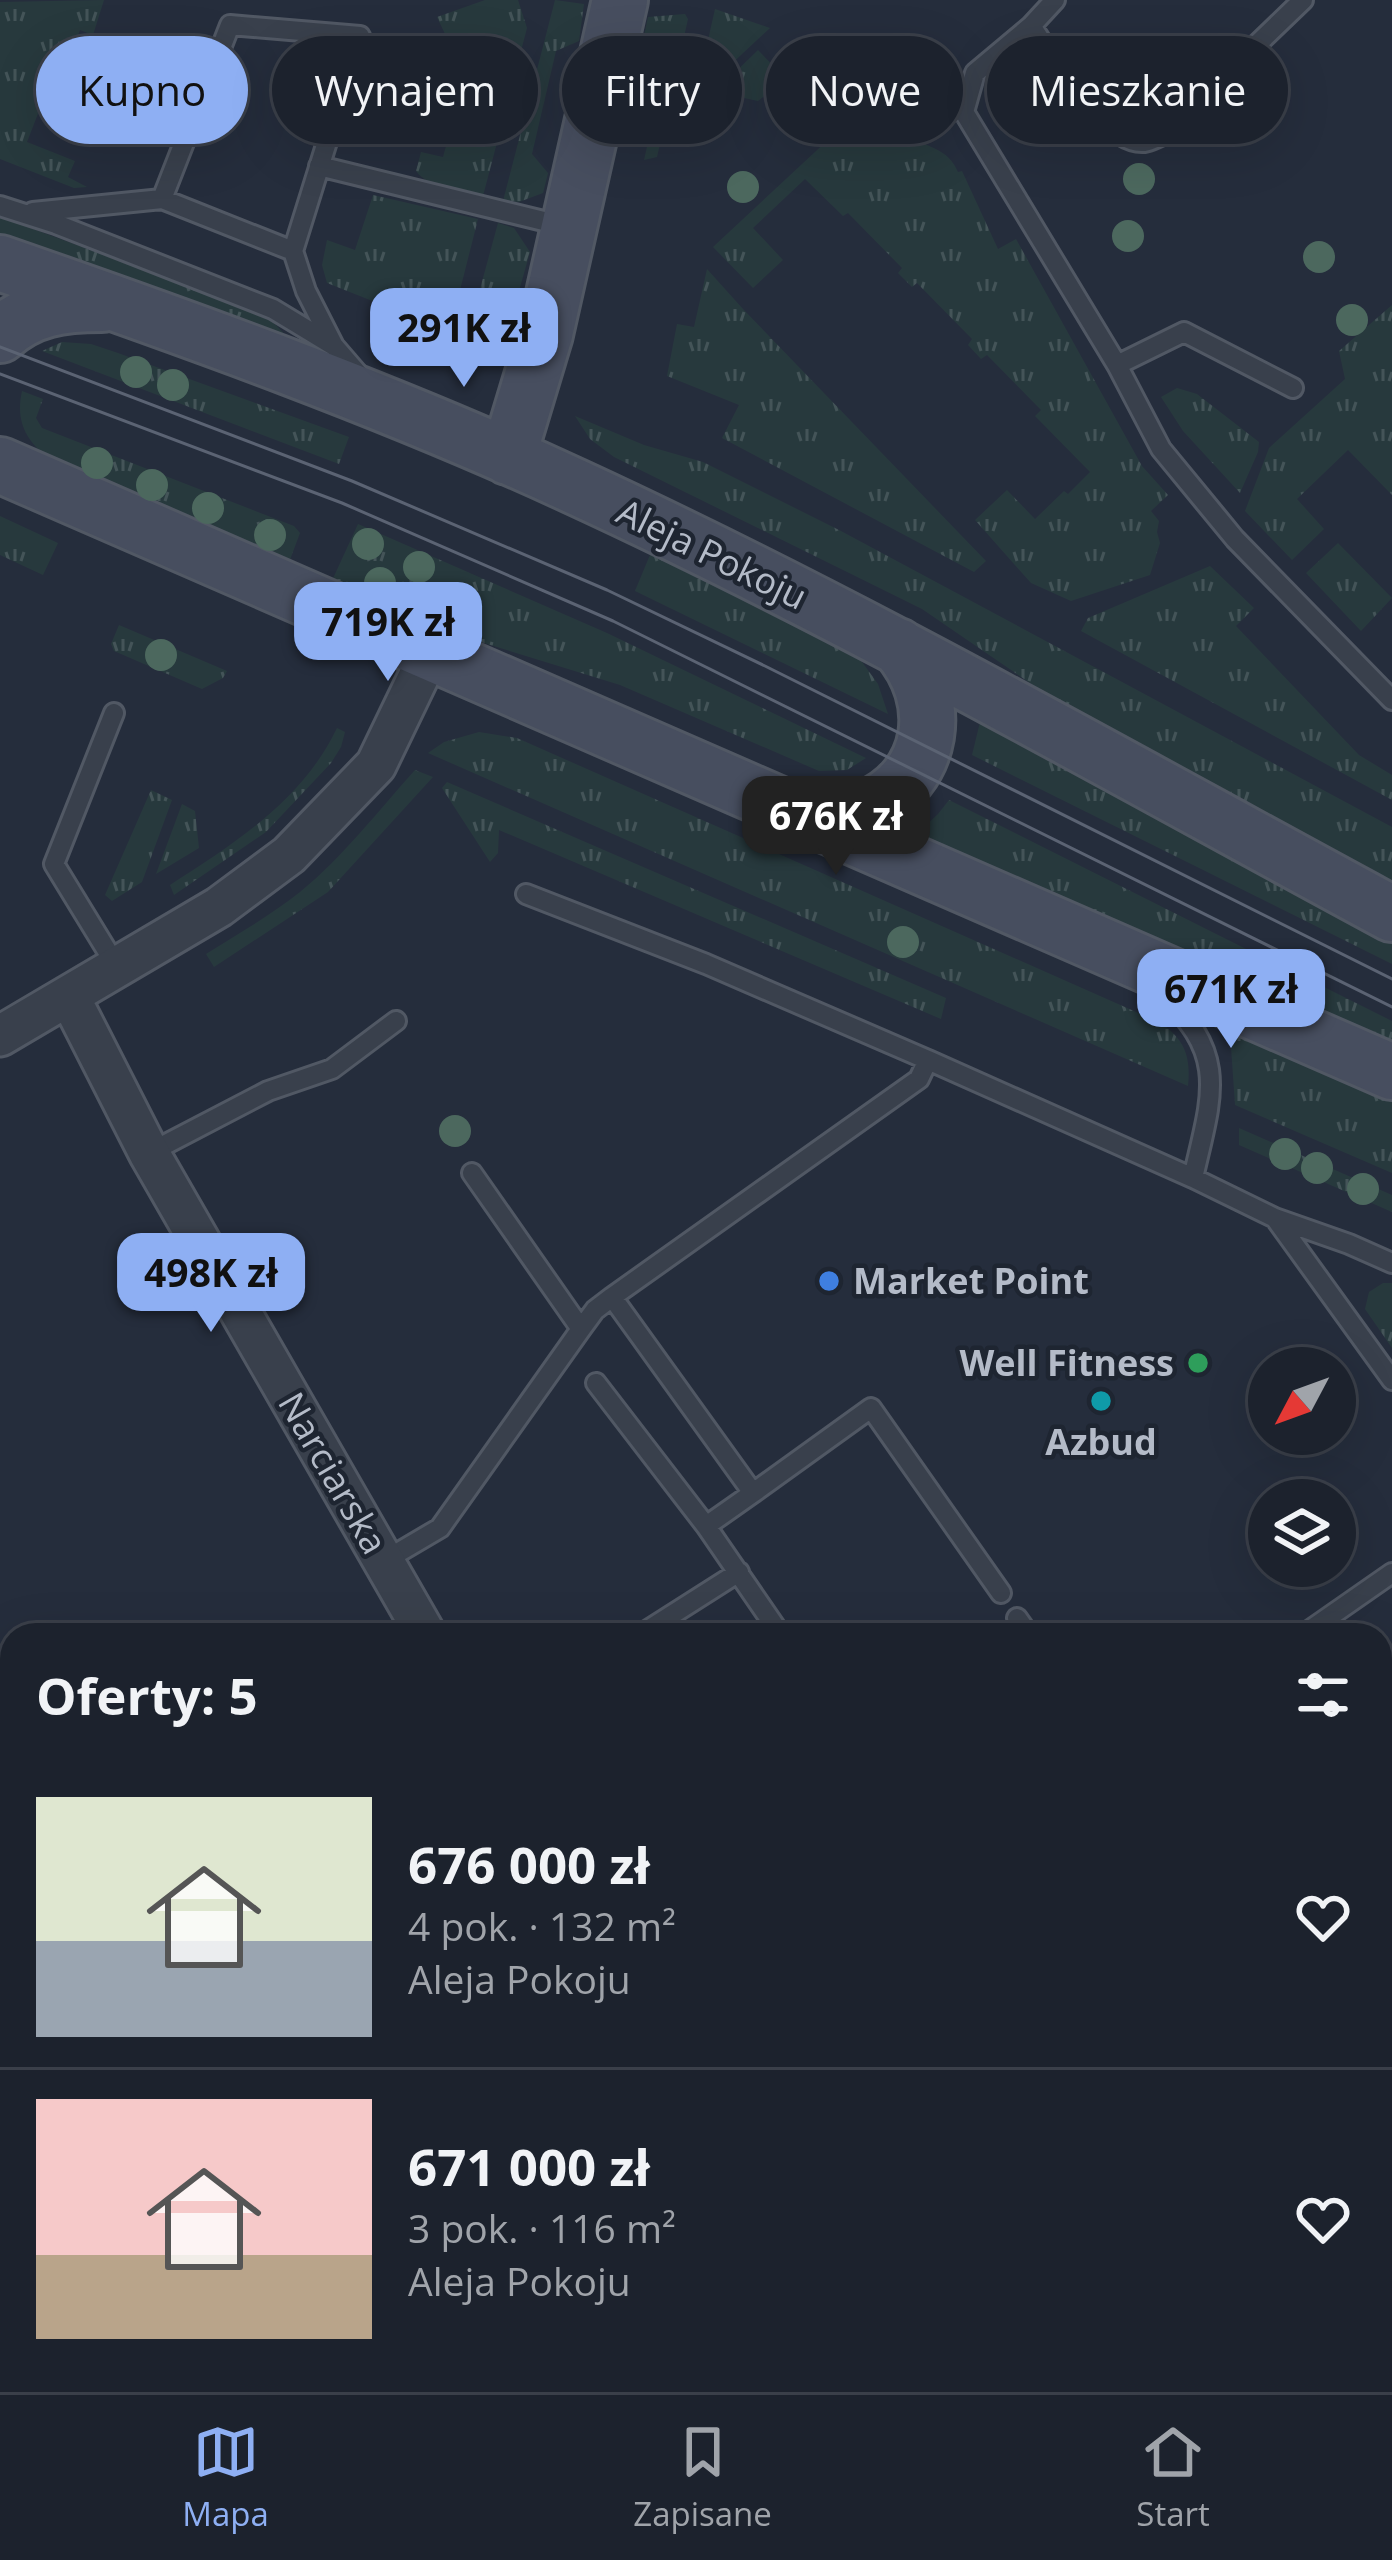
<!DOCTYPE html>
<html lang="pl">
<head>
<meta charset="utf-8">
<style>
	:root { --surface:#1c222d; --page:#252a35; --text:#f1f3f6; --muted:#a0a4aa; --line:#3a3f49; --accent:#8eaff3 }
	body { margin:0; font-family:"Open Sans",sans-serif; background:var(--page); color:var(--text); height:100vh; display:flex; flex-direction:column; font-size:45px; white-space:nowrap }
	* { box-sizing:border-box; margin:0 }
	p { font-size:39px; color:var(--muted) }
	.icon { flex:none; width:66px; height:66px; fill:none; stroke:currentColor; stroke-width:2; stroke-linecap:round; stroke-linejoin:round }
	.map { position:relative; flex:1; overflow:hidden }
	.sheet { position:absolute; left:0px; top:1623px; width:1392px; height:771px; display:flex; flex-direction:column; background:var(--surface); border-radius:36px 36px 0 0; box-shadow:0 12px 48px #0002,0 0 0 3px var(--line) }
	.sheet>* { flex:none }
	.banner { position:absolute; left:36px; top:36px; width:1320px; height:108px; display:flex; gap:24px }
	.needle { width:78px; rotate:229deg }
	.buttons { position:absolute; left:1248px; top:1347px; display:grid; gap:24px }
	.buttons a { display:grid; place-items:center; width:108px; height:108px; border-radius:50%; background:var(--surface); box-shadow:0 12px 48px #0002,0 0 0 3px var(--line); font-size:60px }
	.price { position:absolute; translate:-50% -102px; padding:0 27px; border-radius:24px; background:var(--accent); color:#111; font-size:39px; line-height:78px; filter:drop-shadow(0 3px 6px #0008) }
	.price::after { content:''; position:absolute; left:50%; top:72px; width:36px; height:27px; margin-left:-18px; background:inherit; clip-path:polygon(0 0,100% 0,50% 100%) }
	.price.active { background:#222; color:#fff }
	ul { padding:0; list-style:none }
	li { display:flex; align-items:center; gap:36px; height:300px; padding:0 36px }
	li+li { border-top:3px solid var(--line) }
	li span { display:grid; place-items:center; flex:none; width:336px; height:240px; border-radius:0px; color:#555 }
	li>.icon { margin-inline-start:auto }
	span .icon { width:144px; height:144px; fill:#fffc; stroke-width:1 }
	li b { font-size:51px }
	h2 { display:flex; justify-content:space-between; align-items:center; height:144px; padding:0 36px; font-size:51px }
	.tag { padding:0 42px; border-radius:54px; background:var(--surface); box-shadow:0 12px 48px #0002,0 0 0 3px var(--line); font-size:42px; line-height:108px }
	.tag.active { background:var(--accent); color:#111 }
	.tab-bar { display:flex; justify-content:space-around; align-items:center; height:168px; border-top:3px solid var(--line); background:var(--surface); font-size:33px; color:var(--muted) }
	.tab-bar a { display:grid; justify-items:center; gap:6px }
	.tab-bar .active { color:var(--accent) }
	.map>svg:first-child { display:block }
</style>
</head>
<body>
<div class="map">
<svg width="1392" height="2392" viewBox="0 0 1392 2392">
	<defs>
		<pattern id="grass-tufts" width="24" height="20" patternUnits="userSpaceOnUse" patternTransform="scale(3)"><rect width="24" height="20" fill="#27393d"/><path d="M3 7l-1-3M5 7V3M7 7l1-3M15 17l-1-3M17 17v-4M19 17l1-3" fill="none" stroke="#445458"/></pattern>
	</defs>
	<rect width="100%" height="100%" fill="#252d3c"/>
	<path fill="url(#grass-tufts)" d="M 104,0 L 93,35 L 80,30 L 67,64 L 58,62 L 27,142 L 75,161 L 68,177 L 87,187 L 74,188 L 0,159 L 0,2 Z
		M 485,0 L 518,0 L 527,28 L 483,196 C 461,190 429,189 416,171 L 421,152 L 443,157 L 455,114 L 442,110 L 451,83 L 445,79 L 449,67 L 447,60 L 441,59 L 446,36 L 437,17 Z
		M 555,0 L 584,4 L 579,41 L 556,51 L 532,154 L 548,173 L 543,193 L 519,202 L 503,201 Z
		M 715,9 L 770,28 L 695,98 Z
		M 685,14 L 688,19 L 657,157 L 644,160 L 670,46 L 640,54 L 648,17 Z
		M 758,50 L 786,79 L 758,101 L 735,96 L 720,130 L 690,120 L 691,115 Z
		M 929,116 L 922,143 C 939,150 950,154 958,172 L 962,171 L 998,249 L 1016,239 L 1142,466 L 1168,495 L 1151,511 L 1159,521 L 1157,532 L 1160,543 L 1150,575 L 1071,601 L 1031,583 L 975,520 L 1007,490 L 1035,519 L 1064,491 L 1068,494 L 1090,472 L 1035,416 L 1041,410 L 987,355 L 981,359 L 968,345 L 972,339 L 917,283 L 912,287 L 898,273 L 902,268 L 848,213 L 843,216 L 805,179 L 753,228 L 783,260 L 753,288 L 713,247 L 844,125 Z
		M 373,195 L 478,219 L 455,310 C 452,321 450,326 438,327 L 327,283 L 322,265 L 327,240 L 355,250 Z
		M 0,217 L 222,298 L 273,322 L 293,343 L 0,237 Z
		M 498,223 L 514,228 L 530,252 L 504,344 L 468,333 Z
		M 707,269 L 743,309 L 986,561 L 974,572 L 722,438 L 739,405 L 667,376 L 677,324 L 694,327 Z
		M 1392,305 L 1392,495 L 1348,450 L 1297,499 L 1324,529 L 1292,560 L 1245,511 L 1269,448 L 1345,379 L 1339,351 Z
		M 62,342 L 91,344 L 118,353 L 349,437 L 339,464 L 42,351 Z
		M 1177,388 L 1197,394 L 1259,442 L 1258,452 L 1240,493 L 1183,431 L 1161,397 Z
		M 22,391 L 43,399 L 36,418 L 42,428 L 294,526 L 300,533 L 288,565 L 51,461 C 27,441 15,423 22,391 Z
		M 575,416 L 644,445 L 703,462 L 841,531 L 1392,827 L 1392,886 L 1078,716 L 922,609 L 614,457 L 590,439 Z
		M 0,516 L 58,543 L 43,575 L 0,555 Z
		M 358,524 L 607,633 L 866,758 L 847,770 L 819,771 L 620,685 L 429,626 L 330,585 Z
		M 1338,543 L 1392,598 L 1361,631 L 1306,573 Z
		M 652,550 L 857,655 L 878,684 L 888,714 L 635,591 Z
		M 1210,566 L 1254,608 L 1236,626 L 1359,755 L 1392,775 L 1392,800 L 1081,631 L 1088,618 Z
		M 119,625 L 227,671 L 223,678 L 202,689 L 114,651 L 111,644 Z
		M 981,718 L 1392,942 L 1392,964 L 972,755 Z
		M 337,728 L 345,732 L 341,747 L 331,763 L 266,832 L 174,895 L 170,885 C 235,843 302,801 337,728 Z
		M 479,732 L 517,738 L 1161,1023 C 1185,1040 1191,1057 1188,1086 L 428,753 L 444,742 Z
		M 415,770 L 433,777 L 328,892 L 214,967 L 206,954 C 238,934 271,915 300,892 C 343,857 378,811 415,770 Z
		M 447,782 L 946,998 L 941,1019 L 499,830 L 498,853 L 490,862 L 442,788 Z
		M 151,790 L 172,800 L 142,882 L 112,901 L 105,895 Z
		M 949,800 L 1264,958 L 1265,968 L 1274,972 L 1282,966 L 1392,1021 L 1392,1046 L 916,835 L 938,814 Z
		M 182,804 L 195,811 L 199,848 L 156,874 Z
		M 1234,1030 L 1392,1099 L 1392,1173 L 1235,1105 L 1230,1032 Z
		M 1239,1128 L 1392,1195 L 1392,1212 L 1239,1145 Z
		M 1383,1283 L 1392,1283 L 1392,1348 L 1365,1309 L 1369,1292 Z"/>
	<g fill="none" stroke-linecap="round" stroke-linejoin="round">
		<defs>
			<path id="lane" d="M 1055,0 L 1031,26 C 1052,56 1104,145 1144,142 C 1151,141 1157,137 1163,135 L 1303,0
				M 807,52 L 852,105 L 921,102 L 964,112 L 1117,365 L 1184,332 L 1293,388
				M 964,112 L 975,73 L 1031,26
				M 319,166 L 564,226
				M 162,199 L 230,25 L 360,36 L 293,251
				M 0,206 L 56,224 L 273,309 L 334,346 L 359,375
				M 33,212 L 162,199 L 293,251 L 306,291 L 334,346
				M 1117,365 L 1161,449 L 1235,539 L 1392,700
				M 114,713 L 54,864 L 117,967
				M 526,894 L 706,964 L 928,1060
				M 1160,993 C 1231,1054 1211,1098 1193,1178
				M 149,1153 L 268,1091 L 332,1069 L 396,1021
				M 472,1173 L 581,1329
				M 1275,1218 L 1392,1380
				M 596,1383 L 706,1526
				M 753,1493 L 706,1526 L 781,1635
				M 384,1561 L 440,1528 L 581,1329 L 595,1310 L 612,1297
				M 1001,1593 L 871,1408 L 753,1493 L 612,1297 L 919,1079 L 928,1060 L 1193,1178 L 1275,1218 L 1349,1244 L 1392,1263
				M 1017,1618 L 1029,1635
				M 640,1635 L 739,1572
				M 1303,1635 L 1392,1573
				M 1380,2090 L 1392,2081
				M 912,2382 L 920,2392
				M 1233,2382 L 1240,2392
				M 1358,2382 L 1365,2392
				M 1098,2392 L 1103,2382"/>
			<path id="street" d="M 69,996 L 149,1153 L 426,1635
				M 0,1036 L 219,907 L 289,855 L 376,765 L 430,653
				M 0,2019 L 12,2037
				M 0,2284 L 12,2277
				M 459,2382 L 465,2392"/>
			<path id="secondary" d="M 0,263 C 193,330 388,400 574,486 C 854,615 1121,768 1392,914
				M 0,335 C 30,308 62,304 102,304
				M 508,457 L 545,334 L 620,0
				M 0,465 L 1392,1072
				M 802,813 C 823,816 847,817 867,808 C 936,778 945,700 898,646"/>
		</defs>
		<use href="#lane" stroke="#515864" stroke-width="24"/>
		<use href="#street" stroke="#515864" stroke-width="45"/>
		<use href="#secondary" stroke="#515864" stroke-width="60"/>
		<use href="#lane" stroke="#39404c" stroke-width="18"/>
		<use href="#street" stroke="#39404c" stroke-width="39"/>
		<use href="#secondary" stroke="#474e5f" stroke-width="54"/>
		<path stroke="#5b6373" stroke-width="3" d="M 0,347 L 352,481 L 607,590 L 765,666 L 1392,979
			M 0,374 L 342,503 L 613,621 L 1392,1007"/>
	</g>
	<g fill="#4c685e">
		<circle cx="1139" cy="179" r="16"/>
		<circle cx="743" cy="187" r="16"/>
		<circle cx="1128" cy="236" r="16"/>
		<circle cx="1319" cy="257" r="16"/>
		<circle cx="1352" cy="320" r="16"/>
		<circle cx="136" cy="372" r="16"/>
		<circle cx="173" cy="385" r="16"/>
		<circle cx="97" cy="463" r="16"/>
		<circle cx="152" cy="485" r="16"/>
		<circle cx="208" cy="508" r="16"/>
		<circle cx="270" cy="535" r="16"/>
		<circle cx="368" cy="544" r="16"/>
		<circle cx="419" cy="567" r="16"/>
		<circle cx="380" cy="583" r="16"/>
		<circle cx="434" cy="606" r="16"/>
		<circle cx="161" cy="655" r="16"/>
		<circle cx="903" cy="942" r="16"/>
		<circle cx="455" cy="1131" r="16"/>
		<circle cx="1285" cy="1154" r="16"/>
		<circle cx="1317" cy="1168" r="16"/>
		<circle cx="1363" cy="1189" r="16"/>
	</g>
	<circle fill="#3f7fe0" stroke="#1e2531" stroke-width="4.5" cx="829" cy="1281" r="12"/>
	<circle fill="#2e9e5b" stroke="#1e2531" stroke-width="4.5" cx="1198" cy="1363" r="12"/>
	<circle fill="#0f9aa8" stroke="#1e2531" stroke-width="4.5" cx="1101" cy="1401" r="12"/>
	<g text-anchor="middle" stroke-width="9" stroke-linejoin="round" paint-order="stroke">
		<g font-size="36" fill="#b4bbc8" stroke="#1e2531">
			<text transform="translate(712 554) rotate(26)" y="13">Aleja Pokoju</text>
			<text transform="translate(333 1473) rotate(60)" y="13">Narciarska</text>
		</g>
		<g font-size="36" font-weight="bold" fill="#b4bbc8" stroke="#1e2531" text-anchor="start">
			<text x="853" y="1294">Market Point</text>
			<text x="1174" y="1376" text-anchor="end">Well Fitness</text>
			<text x="1101" y="1455" text-anchor="middle">Azbud</text>
		</g>
	</g>
</svg>
<div class="buttons">
<a><svg class="needle" viewBox="-14 -14 28 28"><path d="M0-13l5 13h-10z" fill="#e53935"/><path d="M0 13l5-13h-10z" fill="#a0a4aa"/></svg></a>
<a><svg class="icon" aria-label="layers" viewBox="0 0 24 24"><path d="M12 4l9 5-9 5-9-5zM3 14l9 5 9-5"/></svg></a>
</div>
<b class="price" style="left:464px;top:390px">291K zł</b>
<b class="price" style="left:388px;top:684px">719K zł</b>
<b class="price active" style="left:836px;top:878px">676K zł</b>
<b class="price" style="left:1231px;top:1051px">671K zł</b>
<b class="price" style="left:211px;top:1335px">498K zł</b>
<div class="banner">
<a class="tag active">Kupno</a>
<a class="tag">Wynajem</a>
<a class="tag">Filtry</a>
<a class="tag">Nowe</a>
<a class="tag">Mieszkanie</a>
</div>
<section class="sheet">
<h2>Oferty: 5<svg class="icon" aria-label="filters" viewBox="0 0 24 24"><path d="M4 7h16M4 17h16"/><circle cx="9" cy="7" r="2"/><circle cx="15" cy="17" r="2"/></svg></h2>
<ul>
<li><span style="background:linear-gradient(#dfe7d0 60%,#9aa5b1 0)"><svg class="icon" aria-label="home" viewBox="0 0 24 24"><path d="M3 11l9-7 9 7M6 9v11h12V9"/></svg></span><div><b>676 000 zł</b><p>4 pok. · 132 m²</p><p>Aleja Pokoju</p></div><svg class="icon" aria-label="heart" viewBox="0 0 24 24"><path d="M12 20l-8-8c-3-5 5-10 8-4 3-6 11-1 8 4z"/></svg></li>
<li><span style="background:linear-gradient(#f6c9c9 65%,#b9a48a 0)"><svg class="icon" aria-label="home" viewBox="0 0 24 24"><path d="M3 11l9-7 9 7M6 9v11h12V9"/></svg></span><div><b>671 000 zł</b><p>3 pok. · 116 m²</p><p>Aleja Pokoju</p></div><svg class="icon" aria-label="heart" viewBox="0 0 24 24"><path d="M12 20l-8-8c-3-5 5-10 8-4 3-6 11-1 8 4z"/></svg></li>
</ul>
</section>
</div>
<nav class="tab-bar">
<a class="active"><svg class="icon" aria-label="map" viewBox="0 0 24 24"><path d="M3 6l6-2 6 2 6-2v14l-6 2-6-2-6 2zM9 4v14M15 6v14"/></svg>Mapa</a>
<a><svg class="icon" aria-label="saved" viewBox="0 0 24 24"><path d="M7 4h10v16l-5-4-5 4z"/></svg>Zapisane</a>
<a><svg class="icon" aria-label="home" viewBox="0 0 24 24"><path d="M3 11l9-7 9 7M6 9v11h12V9"/></svg>Start</a>
</nav>
</body>
</html>
